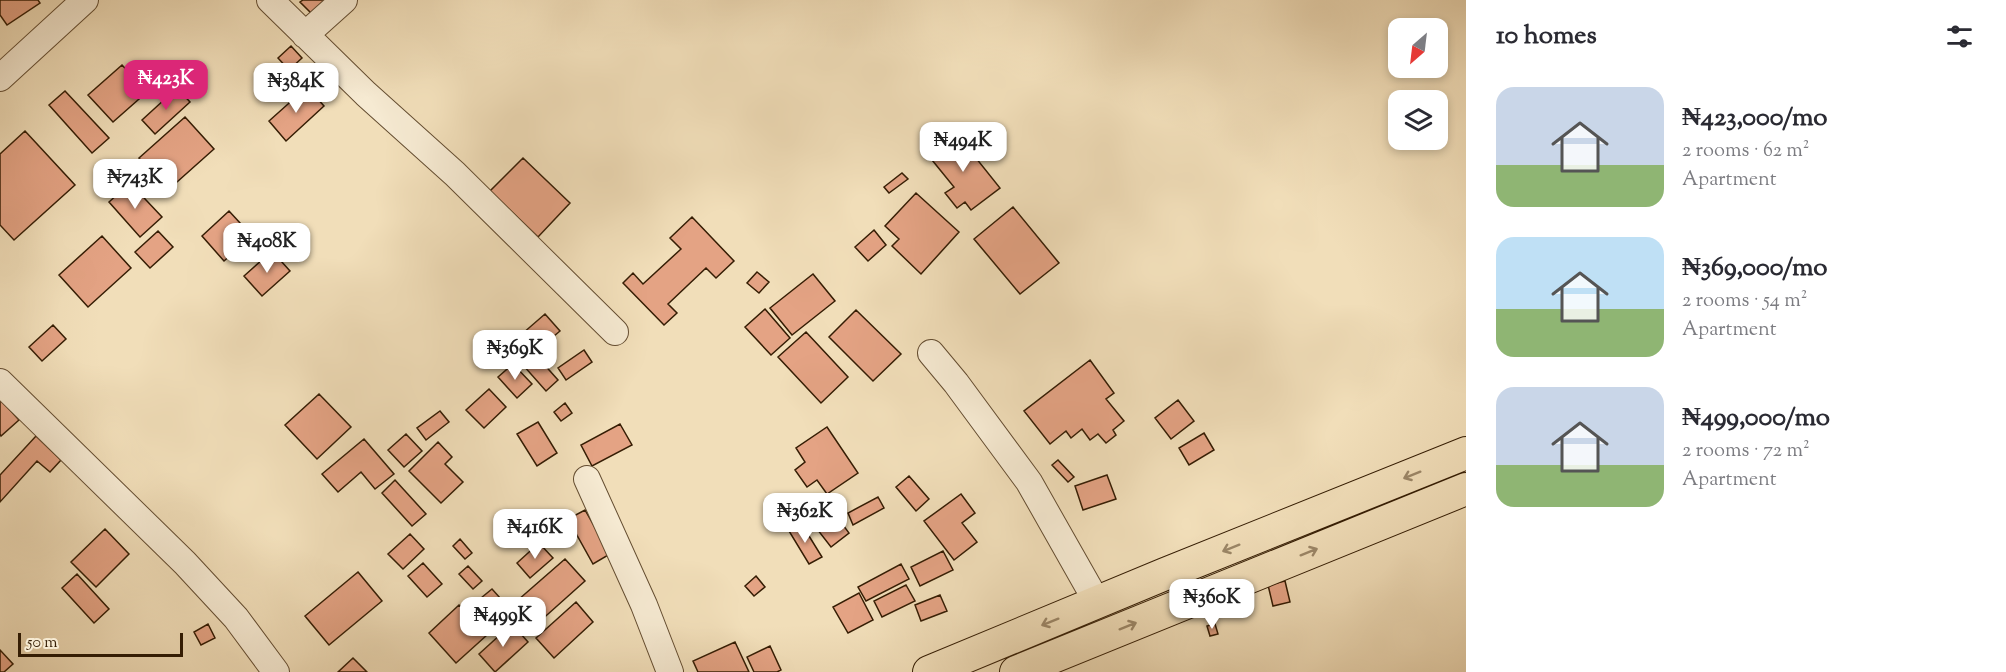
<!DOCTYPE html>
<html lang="en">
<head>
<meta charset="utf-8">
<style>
	:root { --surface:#fff; --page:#f7f7f7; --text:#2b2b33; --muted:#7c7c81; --accent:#db2777 }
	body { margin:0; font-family:"Sorts Mill Goudy",serif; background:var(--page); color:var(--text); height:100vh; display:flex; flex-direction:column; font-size:22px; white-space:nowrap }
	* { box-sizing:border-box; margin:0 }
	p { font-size:20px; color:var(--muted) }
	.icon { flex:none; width:33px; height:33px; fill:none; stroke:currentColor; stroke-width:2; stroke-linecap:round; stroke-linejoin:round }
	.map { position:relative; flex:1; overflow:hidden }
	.details { display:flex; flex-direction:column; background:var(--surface); width:540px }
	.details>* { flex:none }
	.needle { width:39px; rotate:208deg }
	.controls { position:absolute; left:1388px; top:18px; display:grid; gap:12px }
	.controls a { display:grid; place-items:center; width:60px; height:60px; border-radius:12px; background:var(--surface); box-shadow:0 3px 9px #0003; font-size:30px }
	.scale { position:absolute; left:18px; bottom:15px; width:165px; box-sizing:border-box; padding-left:6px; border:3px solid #351d04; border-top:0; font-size:16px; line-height:21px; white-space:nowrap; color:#351d04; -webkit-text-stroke:4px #f6ead2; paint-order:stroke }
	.price { position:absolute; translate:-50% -51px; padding:0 14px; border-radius:12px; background:#fff; color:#222; font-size:20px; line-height:39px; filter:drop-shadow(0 2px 3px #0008) }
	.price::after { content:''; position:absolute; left:50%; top:36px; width:18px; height:14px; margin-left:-9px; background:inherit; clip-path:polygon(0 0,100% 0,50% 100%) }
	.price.selected { background:var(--accent); color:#fff }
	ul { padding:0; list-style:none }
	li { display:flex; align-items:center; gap:18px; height:150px; padding:0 30px }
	li span { display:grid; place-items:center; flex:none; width:168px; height:120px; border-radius:18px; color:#555 }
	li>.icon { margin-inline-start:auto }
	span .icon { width:72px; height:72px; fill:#fffc; stroke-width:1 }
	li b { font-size:26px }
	h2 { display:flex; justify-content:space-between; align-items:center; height:72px; padding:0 30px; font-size:26px }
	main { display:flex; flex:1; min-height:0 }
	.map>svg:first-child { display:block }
</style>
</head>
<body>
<main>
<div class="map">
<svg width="1466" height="672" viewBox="0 0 1466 672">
	<rect width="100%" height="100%" fill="#f1deb9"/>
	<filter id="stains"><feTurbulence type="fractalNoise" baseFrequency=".00333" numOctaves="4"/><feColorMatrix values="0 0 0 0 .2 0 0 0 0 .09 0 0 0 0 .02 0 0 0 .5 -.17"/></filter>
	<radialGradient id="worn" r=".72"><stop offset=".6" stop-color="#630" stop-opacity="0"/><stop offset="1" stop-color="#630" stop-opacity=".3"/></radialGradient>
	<path fill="#e4a384" stroke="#351d04" stroke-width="1.5" d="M 0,0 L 38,0 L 40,3 L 7,25 L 0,15 Z
		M 303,0 L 329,0 L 313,15 L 300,2 Z
		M 291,46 L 302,58 L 289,70 L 278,58 Z
		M 122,65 L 147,92 L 113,122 L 88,95 Z
		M 307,87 L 324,106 L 286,141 L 269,121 Z
		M 177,88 L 190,102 L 155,134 L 142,120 Z
		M 65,91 L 109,138 L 92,153 L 49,105 Z
		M 185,117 L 214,149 L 168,190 L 139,158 Z
		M 25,131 L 75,185 L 14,240 L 0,225 L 0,154 Z
		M 956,133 L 1000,188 L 971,210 L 965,202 L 957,208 L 945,193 L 954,187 L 928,155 Z
		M 523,158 L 570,203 L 538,237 L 490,191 Z
		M 902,173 L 908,179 L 889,193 L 884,187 Z
		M 130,183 L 162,217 L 140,237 L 109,202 Z
		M 916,193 L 959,232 L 921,274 L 892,246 L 899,239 L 885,226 Z
		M 1013,207 L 1059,263 L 1020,294 L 974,239 Z
		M 229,211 L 252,236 L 224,261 L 202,236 Z
		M 692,217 L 734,261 L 716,278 L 706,268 L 668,304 L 677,313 L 664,325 L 623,283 L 633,273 L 643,284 L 681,249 L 670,238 Z
		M 874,230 L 886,245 L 868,261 L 855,247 Z
		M 158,231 L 173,247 L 150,268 L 135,252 Z
		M 102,236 L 131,268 L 88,307 L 59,275 Z
		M 272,251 L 290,271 L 262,296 L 244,276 Z
		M 757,272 L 769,282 L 759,293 L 747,283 Z
		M 813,274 L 835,301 L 792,335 L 770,308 Z
		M 765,309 L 790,338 L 771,355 L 745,327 Z
		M 856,310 L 901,354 L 873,381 L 829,337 Z
		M 545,314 L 560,331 L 534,353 L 558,380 L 546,391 L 507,347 Z
		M 53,325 L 66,339 L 42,361 L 29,347 Z
		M 806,332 L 848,377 L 821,403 L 778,357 Z
		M 584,350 L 592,362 L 566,380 L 558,368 Z
		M 1090,360 L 1114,393 L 1106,399 L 1124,421 L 1113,430 L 1116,435 L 1106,443 L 1098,434 L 1090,440 L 1082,429 L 1071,438 L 1066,431 L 1050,444 L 1024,411 Z
		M 513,364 L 532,384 L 517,398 L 498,377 Z
		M 489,389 L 506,407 L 484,428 L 466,410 Z
		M 319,394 L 351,427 L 317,459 L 285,425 Z
		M 0,399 L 19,420 L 1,436 L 0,434 Z
		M 1178,400 L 1194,421 L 1171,439 L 1155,418 Z
		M 565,403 L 572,413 L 561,421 L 554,412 Z
		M 440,411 L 449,422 L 426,440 L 417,428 Z
		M 538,422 L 557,453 L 537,466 L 517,434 Z
		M 620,424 L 632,445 L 592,466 L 581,445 Z
		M 827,427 L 858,473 L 827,494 L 817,480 L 807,487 L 795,470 L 805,462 L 796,448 Z
		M 1204,433 L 1214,450 L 1189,465 L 1179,448 Z
		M 406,434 L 422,451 L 404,467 L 388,450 Z
		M 36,436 L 61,460 L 50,472 L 37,461 L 0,502 L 0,475 Z
		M 364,439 L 394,474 L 375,489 L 361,472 L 338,492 L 322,474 Z
		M 438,442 L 452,457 L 445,464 L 463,482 L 441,503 L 409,471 Z
		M 1058,460 L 1074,477 L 1068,482 L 1052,465 Z
		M 1107,475 L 1116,499 L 1083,510 L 1075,486 Z
		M 909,476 L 929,499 L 916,511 L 896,487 Z
		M 395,480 L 426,514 L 412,526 L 382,493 Z
		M 961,494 L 975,513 L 962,523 L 977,542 L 954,560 L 924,521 Z
		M 878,497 L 884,508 L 853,525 L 848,513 Z
		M 829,506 L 849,533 L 831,547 L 810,520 Z
		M 585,510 L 610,554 L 593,564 L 568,519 Z
		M 801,523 L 822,557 L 809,564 L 789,531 Z
		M 105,529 L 129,554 L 96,587 L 71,562 Z
		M 410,534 L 424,549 L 403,569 L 388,554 Z
		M 460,539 L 472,553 L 465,559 L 453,546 Z
		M 539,543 L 553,558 L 530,578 L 517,563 Z
		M 943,551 L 953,570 L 920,586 L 911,567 Z
		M 565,559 L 585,581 L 538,623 L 518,600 Z
		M 423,563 L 442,584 L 427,597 L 408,576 Z
		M 901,564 L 909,579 L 866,601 L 858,587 Z
		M 468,566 L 482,581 L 473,589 L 459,574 Z
		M 358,572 L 382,601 L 329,645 L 305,616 Z
		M 77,574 L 109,609 L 94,623 L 62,588 Z
		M 756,576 L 765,587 L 754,596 L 745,586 Z
		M 1285,581 L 1290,602 L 1273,606 L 1268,585 Z
		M 906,585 L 915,601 L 882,617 L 874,601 Z
		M 492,589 L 510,609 L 500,618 L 481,598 Z
		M 859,593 L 873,620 L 848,633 L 833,607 Z
		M 940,595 L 947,611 L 921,621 L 915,605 Z
		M 576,602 L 593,622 L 554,658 L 536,638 Z
		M 459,605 L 487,635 L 456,663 L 429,633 Z
		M 208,624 L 215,638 L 201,645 L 194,632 Z
		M 512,624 L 528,642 L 495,672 L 479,654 Z
		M 1215,624 L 1218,634 L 1210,636 L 1207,626 Z
		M 735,642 L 749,672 L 698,672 L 693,661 Z
		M 770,646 L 781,670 L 777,672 L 754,672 L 747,657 Z
		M 0,650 L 13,664 L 4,672 L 0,672 Z
		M 353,658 L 367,672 L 338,672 Z"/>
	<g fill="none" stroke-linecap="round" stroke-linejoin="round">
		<defs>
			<path id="minor" d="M 270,0 L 366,94 L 455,174 L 615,332
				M 305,35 L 344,0
				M 0,78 L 85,0
				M 931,353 L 956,383 L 1029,482 L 1097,602
				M 0,382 L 185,563 L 236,618 L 276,672
				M 587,479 L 644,605 L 670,672"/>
			<path id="major" d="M 929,672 L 1165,574 L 1466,453
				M 1016,672 L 1466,489"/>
		</defs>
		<use href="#minor" stroke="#644d31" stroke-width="28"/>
		<use href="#major" stroke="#351d04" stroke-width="34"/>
		<use href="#minor" stroke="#f6ead2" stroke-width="26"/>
		<use href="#major" stroke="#f1deb9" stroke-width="32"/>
	</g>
	<defs><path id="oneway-shaft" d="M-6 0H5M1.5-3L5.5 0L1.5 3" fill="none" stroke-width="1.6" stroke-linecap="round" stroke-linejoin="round" transform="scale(1.5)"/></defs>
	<g stroke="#9c8768">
		<use href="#oneway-shaft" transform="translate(1412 475) rotate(158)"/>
		<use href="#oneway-shaft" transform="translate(1231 548) rotate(158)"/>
		<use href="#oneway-shaft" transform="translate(1309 552) rotate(-22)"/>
		<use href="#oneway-shaft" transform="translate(1050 622) rotate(158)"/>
		<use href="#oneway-shaft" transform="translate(1128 626) rotate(-22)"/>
	</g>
	<rect width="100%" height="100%" filter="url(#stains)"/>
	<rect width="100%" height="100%" fill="url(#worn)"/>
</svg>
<div class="controls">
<a><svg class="needle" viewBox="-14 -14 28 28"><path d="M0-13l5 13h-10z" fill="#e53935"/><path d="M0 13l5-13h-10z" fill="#7c7c81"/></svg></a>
<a><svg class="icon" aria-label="layers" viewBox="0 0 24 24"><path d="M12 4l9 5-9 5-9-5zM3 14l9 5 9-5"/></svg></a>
</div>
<div class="scale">50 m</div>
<b class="price selected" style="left:166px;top:111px">₦423K</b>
<b class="price" style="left:296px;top:114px">₦384K</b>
<b class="price" style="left:963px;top:173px">₦494K</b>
<b class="price" style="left:135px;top:210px">₦743K</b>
<b class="price" style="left:267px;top:274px">₦408K</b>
<b class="price" style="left:515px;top:381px">₦369K</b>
<b class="price" style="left:805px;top:544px">₦362K</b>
<b class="price" style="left:535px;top:560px">₦416K</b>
<b class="price" style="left:1212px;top:630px">₦360K</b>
<b class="price" style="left:503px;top:648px">₦499K</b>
</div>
<section class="details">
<h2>10 homes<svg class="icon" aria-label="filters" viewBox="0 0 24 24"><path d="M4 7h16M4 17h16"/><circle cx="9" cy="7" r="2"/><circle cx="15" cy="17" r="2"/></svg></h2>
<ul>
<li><span style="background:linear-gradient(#c9d6e8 65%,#8fb573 0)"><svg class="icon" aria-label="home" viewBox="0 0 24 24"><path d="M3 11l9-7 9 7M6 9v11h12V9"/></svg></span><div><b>₦423,000/mo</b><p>2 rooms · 62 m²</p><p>Apartment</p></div></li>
<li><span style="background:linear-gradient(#bfe0f5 60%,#8fb573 0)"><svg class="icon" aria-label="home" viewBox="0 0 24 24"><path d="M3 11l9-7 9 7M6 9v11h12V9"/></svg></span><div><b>₦369,000/mo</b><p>2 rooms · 54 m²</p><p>Apartment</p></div></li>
<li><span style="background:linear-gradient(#c9d6e8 65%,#8fb573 0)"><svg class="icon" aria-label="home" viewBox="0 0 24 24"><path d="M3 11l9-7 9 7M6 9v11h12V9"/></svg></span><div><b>₦499,000/mo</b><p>2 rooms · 72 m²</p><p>Apartment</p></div></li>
</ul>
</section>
</main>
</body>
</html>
